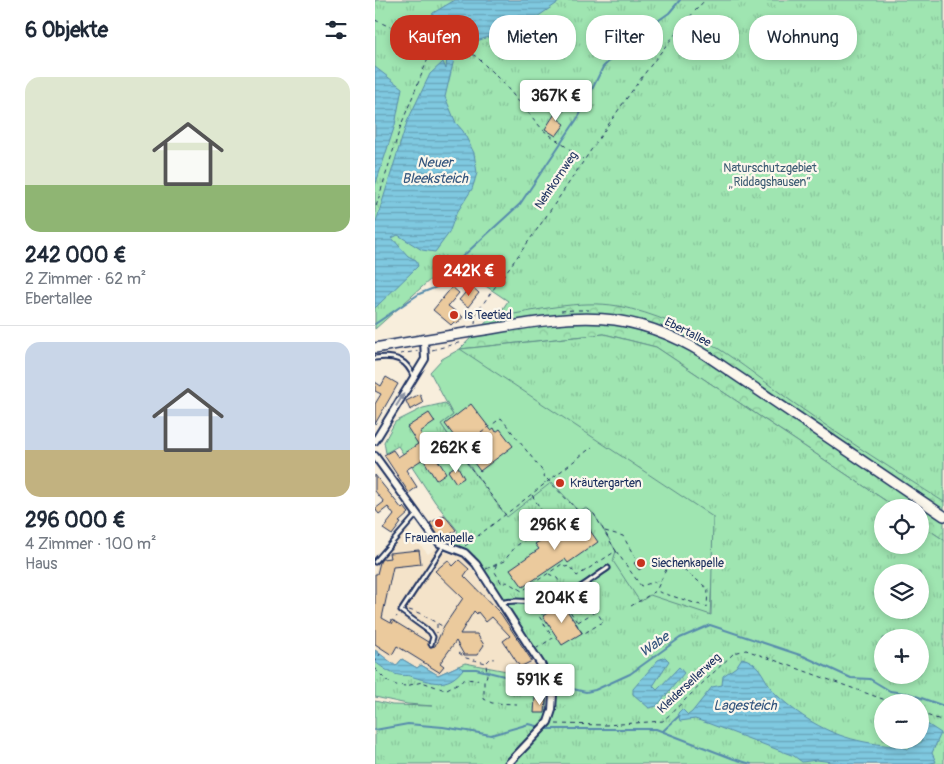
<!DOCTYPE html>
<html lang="de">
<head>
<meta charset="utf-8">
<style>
	:root { --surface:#fff; --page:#f2f2f3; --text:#1f2937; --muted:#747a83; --line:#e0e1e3; --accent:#c8321e }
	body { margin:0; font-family:Pangolin,sans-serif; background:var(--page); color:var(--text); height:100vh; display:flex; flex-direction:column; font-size:19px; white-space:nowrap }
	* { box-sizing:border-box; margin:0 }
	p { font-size:16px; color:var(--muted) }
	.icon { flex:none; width:28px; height:28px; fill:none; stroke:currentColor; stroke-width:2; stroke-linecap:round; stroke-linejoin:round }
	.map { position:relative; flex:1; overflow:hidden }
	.details { display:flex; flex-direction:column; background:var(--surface); width:375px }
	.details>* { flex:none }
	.banner { position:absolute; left:15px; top:15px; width:475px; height:45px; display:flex; gap:10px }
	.tools { position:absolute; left:499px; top:499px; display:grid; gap:10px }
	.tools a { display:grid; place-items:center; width:55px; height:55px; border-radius:50%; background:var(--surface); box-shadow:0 2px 8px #0003; font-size:25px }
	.price { position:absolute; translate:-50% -42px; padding:0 11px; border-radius:5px; background:#fff; color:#222; font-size:16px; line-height:32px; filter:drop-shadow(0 1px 2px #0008) }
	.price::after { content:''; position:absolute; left:50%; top:30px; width:15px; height:11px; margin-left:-8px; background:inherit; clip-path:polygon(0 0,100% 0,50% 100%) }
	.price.on { background:var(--accent); color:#fff }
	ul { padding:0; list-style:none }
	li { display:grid; align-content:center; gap:10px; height:265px; padding:0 25px }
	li+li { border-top:1px solid var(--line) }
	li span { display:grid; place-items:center; height:155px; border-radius:15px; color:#555 }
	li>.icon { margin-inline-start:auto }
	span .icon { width:90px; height:90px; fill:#fffc; stroke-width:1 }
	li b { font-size:21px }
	h2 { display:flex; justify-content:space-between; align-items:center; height:60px; padding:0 25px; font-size:21px }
	.chip { padding:0 18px; border-radius:20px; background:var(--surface); box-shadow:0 2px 8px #0003; font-size:18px; line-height:45px }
	.chip.on { background:var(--accent); color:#fff }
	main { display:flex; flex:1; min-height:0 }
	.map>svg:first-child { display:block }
</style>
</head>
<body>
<main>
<section class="details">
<h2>6 Objekte<svg class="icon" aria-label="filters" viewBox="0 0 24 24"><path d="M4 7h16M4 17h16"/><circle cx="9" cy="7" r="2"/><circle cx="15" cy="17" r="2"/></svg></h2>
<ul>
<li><span style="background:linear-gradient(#dfe7d0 70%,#8fb573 0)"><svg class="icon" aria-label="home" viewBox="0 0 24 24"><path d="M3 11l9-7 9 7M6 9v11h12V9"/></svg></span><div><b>242 000 €</b><p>2 Zimmer · 62 m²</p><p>Ebertallee</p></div></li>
<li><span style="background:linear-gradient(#c9d6e8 70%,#c2b280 0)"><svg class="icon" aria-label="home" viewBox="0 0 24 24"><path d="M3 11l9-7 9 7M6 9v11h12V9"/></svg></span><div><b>296 000 €</b><p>4 Zimmer · 100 m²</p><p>Haus</p></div></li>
</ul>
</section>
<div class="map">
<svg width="569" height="764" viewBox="0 0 569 764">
	<defs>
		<pattern id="forest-crowns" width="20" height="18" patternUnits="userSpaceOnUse" patternTransform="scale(1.25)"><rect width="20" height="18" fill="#9fe5b1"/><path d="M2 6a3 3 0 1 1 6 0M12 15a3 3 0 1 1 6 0" fill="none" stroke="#88c59b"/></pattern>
		<pattern id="park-tufts" width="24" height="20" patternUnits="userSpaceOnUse" patternTransform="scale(1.25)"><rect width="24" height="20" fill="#9fe5b1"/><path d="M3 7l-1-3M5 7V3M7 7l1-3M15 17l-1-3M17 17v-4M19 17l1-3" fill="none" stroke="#88c59b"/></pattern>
		<pattern id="water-rules" width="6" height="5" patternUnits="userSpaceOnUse" patternTransform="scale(1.25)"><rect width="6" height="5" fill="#7fc9e0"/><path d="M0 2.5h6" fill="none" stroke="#67a4b9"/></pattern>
	</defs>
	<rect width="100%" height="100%" fill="#f8eedc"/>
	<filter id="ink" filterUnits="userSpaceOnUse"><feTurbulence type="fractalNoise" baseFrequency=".02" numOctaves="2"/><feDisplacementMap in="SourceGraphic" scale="10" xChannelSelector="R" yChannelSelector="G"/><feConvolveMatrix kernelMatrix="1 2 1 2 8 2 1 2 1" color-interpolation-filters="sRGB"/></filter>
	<g filter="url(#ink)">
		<path fill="#f4e3c9" d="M 31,529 L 53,554 L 63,547 L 70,552 L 87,557 L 92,562 L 152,649 L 168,678 L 90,663 L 63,675 L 46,665 L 42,669 L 23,664 L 18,666 L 3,654 L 0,650 L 0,558 Z"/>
		<path fill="#9fe5b1" stroke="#5d8a88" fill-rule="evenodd" d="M 229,334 L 520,507 L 508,508 L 508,545 L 545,545 L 545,524 L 569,540 L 545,675 L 545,638 L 508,638 L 337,579 L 335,615 L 265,602 L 185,596 L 66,424 L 78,415 L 55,372 L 67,359 L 85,349 ZM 508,572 L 545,572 L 545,610 L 508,610 Z"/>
		<path fill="url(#forest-crowns)" stroke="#5d8a88" d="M 236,261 L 569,495 L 569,540 L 545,524 L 545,508 L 520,507 L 281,347 L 229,334 L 85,349 L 122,311 L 217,293 Z"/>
		<path fill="url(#park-tufts)" stroke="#5d8a88" fill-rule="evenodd" d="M 0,0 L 569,0 L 569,502 C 520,471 471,440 423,406 C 363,363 318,321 243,306 C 204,299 160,311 122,317 L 133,301 L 75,262 L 0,329 Z
			M 229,334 L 281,347 L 520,507 L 508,508 L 508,545 L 545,545 L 545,524 L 569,540 L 569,764 L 0,764 L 0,701 L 17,705 L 58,706 L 32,704 L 0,697 L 0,650 L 19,666 L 21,666 L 27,659 L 42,668 L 46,665 L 63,675 L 90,663 L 168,678 L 172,691 L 171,711 L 177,709 L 177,674 L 104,563 L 96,554 L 75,543 L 74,540 L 83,531 L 60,502 L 23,446 L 11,453 L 9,442 L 20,422 L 48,408 L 70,403 L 78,415 L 66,424 L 86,455 L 132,517 L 177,482 L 204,512 L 211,508 L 219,514 L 241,551 L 238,561 L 265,602 L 275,595 L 336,615 L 338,517 L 85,349 ZM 508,572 L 545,572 L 545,610 L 508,610 ZM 508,638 L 545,638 L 545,675 L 508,675 ZM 508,702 L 545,702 L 545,740 L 508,740 Z"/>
		<path fill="url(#water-rules)" stroke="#578bac" d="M 80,0 L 187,0 L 159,19 L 140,21 L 116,36 L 96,43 L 48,32 L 58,13 Z
			M 69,49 L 75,50 L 80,55 L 70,97 L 81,123 L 88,131 L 99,153 L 102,173 L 97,189 L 81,214 L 74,233 L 60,252 L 47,250 L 23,235 L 17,238 L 33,256 L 41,260 L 43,266 L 0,308 L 0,225 L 32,122 L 55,74 L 68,62 L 71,69 L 72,56 Z
			M 0,67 L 27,88 L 20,125 L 0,186 Z
			M 0,650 L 21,666 L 27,659 L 42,668 L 46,665 L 63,675 L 83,666 L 88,669 C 72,690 56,682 35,676 C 32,675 28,676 24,675 C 15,674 7,667 0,662 Z
			M 290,657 L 294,661 L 278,686 L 282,690 L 304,667 L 309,673 L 282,706 L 274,708 L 258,694 L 258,689 L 283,660 Z
			M 367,658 C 383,662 387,674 395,687 C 399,693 406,699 412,704 C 440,727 466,739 502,744 C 513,746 522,745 533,749 L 547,742 L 545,724 L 552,724 L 566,733 L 557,753 L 561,762 L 551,764 L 472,764 L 442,760 L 427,762 L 419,756 L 335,724 L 320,719 L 305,721 L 303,713 L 307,709 L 313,715 L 317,712 L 337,687 L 347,685 L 348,676 L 361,667 Z"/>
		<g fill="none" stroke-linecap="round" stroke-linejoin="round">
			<path stroke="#578bac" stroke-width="2" d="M 0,324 L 44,294 L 64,286 L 75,268 L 145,204 L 204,116 L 228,67 L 260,37 L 294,13 L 305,0
				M 88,669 L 101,669 L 141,679 L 171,683
				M 176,684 L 211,692 L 220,690 L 255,674 L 305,638 L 335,625 L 428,656 L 476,678 L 495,679 L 515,691 L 535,694 L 569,706
				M 170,729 L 281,729 L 359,759 L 376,764
				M 0,730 L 33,724 L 68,727 L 116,735 L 154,724 L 166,727
				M 288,731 L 304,716"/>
		</g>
		<path fill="#ebca9d" stroke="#1b2f5e" d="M 181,105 L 189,110 L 183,119 L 190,124 L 181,136 L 170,129 L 181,112 L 178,110 Z
			M 96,286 L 104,293 L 93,307 L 84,300 Z
			M 77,287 L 84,293 L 73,306 L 88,317 L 82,324 L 79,322 L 76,325 L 58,310 Z
			M 11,377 L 23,384 L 0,424 L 0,404 L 6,394 L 0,391 L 0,382 L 6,386 Z
			M 45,394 L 48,403 L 35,410 L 31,401 Z
			M 96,404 L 116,430 L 119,428 L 121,432 L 125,429 L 138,446 L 105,471 L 70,424 Z
			M 54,413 L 60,422 L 45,432 L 71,473 L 61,480 L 48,459 L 31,470 L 42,487 L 34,493 L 9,455 L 18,450 L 23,457 L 43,444 L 32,427 Z
			M 82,465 L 89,478 L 81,483 L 73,471 Z
			M 0,475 L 27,509 L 29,507 L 34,513 L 24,522 L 26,523 L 17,535 L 8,529 L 19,515 L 13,507 L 4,514 L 0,509 L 9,502 L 0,491 Z
			M 69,515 L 81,530 L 69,540 L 62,538 L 62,534 L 55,523 Z
			M 205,516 L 223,542 L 193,563 L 190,559 L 148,587 L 135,569 L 164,549 L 160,544 Z
			M 44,550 L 46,564 L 18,567 L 7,618 L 16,623 L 17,620 L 53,642 L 55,647 L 60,646 L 69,626 L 88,598 L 60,571 L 73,560 L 78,566 L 84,560 L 94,569 L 89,576 L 126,614 L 157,661 L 145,667 L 128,641 L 135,636 L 117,617 L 111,622 L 103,612 L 102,614 L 99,611 L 85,634 L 102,634 L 109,645 L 102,655 L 89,655 L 81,641 L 65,663 L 69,666 L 64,672 L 22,646 L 17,655 L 0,644 L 0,574 L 2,574 L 5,562 L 7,559 L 15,558 L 14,553 Z
			M 268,557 L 272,564 L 264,570 L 259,563 Z
			M 187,603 L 207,633 L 187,645 L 168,616 Z
			M 160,698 L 171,698 L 170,713 L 159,713 Z"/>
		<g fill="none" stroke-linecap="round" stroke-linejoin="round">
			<defs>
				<path id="service" d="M 0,358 C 19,355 32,359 39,378
					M 0,562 L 42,514
					M 126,603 C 140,598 154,603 168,602 C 194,599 212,582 233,568
					M 56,644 L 58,637 L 55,632 L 26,611 L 68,547"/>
				<path id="minor" d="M 0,441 L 50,359 L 49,340
					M 0,456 L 58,536
					M 64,543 L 90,553 L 101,564 L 167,666 L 178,694 L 177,710 L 173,722 L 133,764"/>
				<path id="secondary" d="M 0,348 C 39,341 77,335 116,329 C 201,315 255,307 331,355 L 569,516"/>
			</defs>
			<use href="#service" stroke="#1b2f5e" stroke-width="7"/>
			<use href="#minor" stroke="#1b2f5e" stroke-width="10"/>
			<use href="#secondary" stroke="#1b2f5e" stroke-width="12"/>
			<path stroke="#1b2f5e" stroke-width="1" stroke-dasharray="4 4" stroke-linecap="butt" d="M 0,20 L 37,37 L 59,44 L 26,125 L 0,210
				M 59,44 L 90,50 L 102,57 L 128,83 L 168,130 L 208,159
				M 203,310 L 214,310
				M 186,311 L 199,310
				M 100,324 L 101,314 L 105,308 C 124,281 144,255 163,228 C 217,151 266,69 330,0
				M 57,350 L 87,342
				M 25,354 L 43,351
				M 106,433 L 126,418 L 169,473 L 170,483
				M 86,455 L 130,514
				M 172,479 L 203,511
				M 157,495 L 176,526
				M 230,531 L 248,536 L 262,561
				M 90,546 L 217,447
				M 241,551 L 266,586 L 286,580
				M 111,569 L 129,561 L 141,546 L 157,535 L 211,508 L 219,514 L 241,551 L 202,576 L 194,566 L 190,567 L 187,564 L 147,591 L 132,582 L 127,584 L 120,572 L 121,565
				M 174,574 L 182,578 L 190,590
				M 256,606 L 281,591 L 332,607 L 333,589 L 296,559 L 281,591
				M 200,607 L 204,613 L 212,608
				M 34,610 L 44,613 L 69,627
				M 195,610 L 209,601 L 213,607 L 219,603
				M 202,622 L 191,605 L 210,592
				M 203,622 L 223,610 L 210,591
				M 201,623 L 208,634 L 228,622 L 222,612
				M 17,624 L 22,616
				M 62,624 L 62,633
				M 162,648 L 178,638 L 164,616 L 182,605
				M 84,653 L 91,658 L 111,663 L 112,675 L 110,681
				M 112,662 L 116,658 L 119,659
				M 0,663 L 5,654
				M 0,669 L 12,681 L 21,685 L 31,686 L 47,682 L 70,690 L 91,679 L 109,681 L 109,699 L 117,703 L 142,704
				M 545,713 L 569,721
				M 181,724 L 231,725 L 288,721 L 359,653 L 371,650 L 516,702"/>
			<use href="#service" stroke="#fbf7ec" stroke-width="3"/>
			<use href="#minor" stroke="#fbf7ec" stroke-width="6"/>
			<use href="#secondary" stroke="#fbf7ec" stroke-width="9"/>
		</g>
		<defs><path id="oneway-solid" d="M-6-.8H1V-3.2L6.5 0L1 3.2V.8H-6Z" transform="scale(1.25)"/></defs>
		<use fill="#8b93a5" href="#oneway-solid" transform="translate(25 400) rotate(-58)"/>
	</g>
	<g fill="#c8321e" stroke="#fbf7ec" stroke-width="2">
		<circle cx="79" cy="315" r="5"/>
		<circle cx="185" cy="483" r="5"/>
		<circle cx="64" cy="523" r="5"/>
		<circle cx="266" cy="563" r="5"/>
	</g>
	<g text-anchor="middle" stroke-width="4.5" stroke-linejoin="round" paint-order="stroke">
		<g font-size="12" fill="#3c5c73" stroke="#fbf7ec">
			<text x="395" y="172">Naturschutzgebiet<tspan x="395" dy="14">„Riddagshausen“</tspan></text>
		</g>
		<g font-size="12" fill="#1b2f5e" stroke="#fbf7ec">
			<text transform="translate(181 180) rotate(-56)" y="4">Nehrkornweg</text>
			<text transform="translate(313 332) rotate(27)" y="4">Ebertallee</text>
			<text transform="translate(314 683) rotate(-43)" y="4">Kleidersellerweg</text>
		</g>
		<g font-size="12" fill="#1b2f5e" stroke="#fbf7ec" text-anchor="start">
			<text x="89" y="319">Is Teetied</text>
			<text x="195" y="487">Kräutergarten</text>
			<text x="64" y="542" text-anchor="middle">Frauenkapelle</text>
			<text x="276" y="567">Siechenkapelle</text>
		</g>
		<g font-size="14" font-style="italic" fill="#34567e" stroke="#fbf7ec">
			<text x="60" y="167">Neuer<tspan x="60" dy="16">Bleeksteich</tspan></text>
			<text transform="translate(279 644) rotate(-35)" y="5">Wabe</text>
			<text x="370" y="710">Lagesteich</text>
		</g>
	</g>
</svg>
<div class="tools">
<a><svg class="icon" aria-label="locate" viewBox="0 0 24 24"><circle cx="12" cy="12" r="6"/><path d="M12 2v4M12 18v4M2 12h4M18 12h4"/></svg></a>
<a><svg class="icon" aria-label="layers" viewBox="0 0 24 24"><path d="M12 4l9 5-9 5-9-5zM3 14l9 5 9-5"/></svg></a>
<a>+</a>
<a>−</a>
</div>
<b class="price" style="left:181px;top:122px">367K €</b>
<b class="price on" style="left:94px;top:297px">242K €</b>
<b class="price" style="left:81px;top:474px">262K €</b>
<b class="price" style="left:180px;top:551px">296K €</b>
<b class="price" style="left:187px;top:624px">204K €</b>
<b class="price" style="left:165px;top:706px">591K €</b>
<div class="banner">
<a class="chip on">Kaufen</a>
<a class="chip">Mieten</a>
<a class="chip">Filter</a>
<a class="chip">Neu</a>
<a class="chip">Wohnung</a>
</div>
</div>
</main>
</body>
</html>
